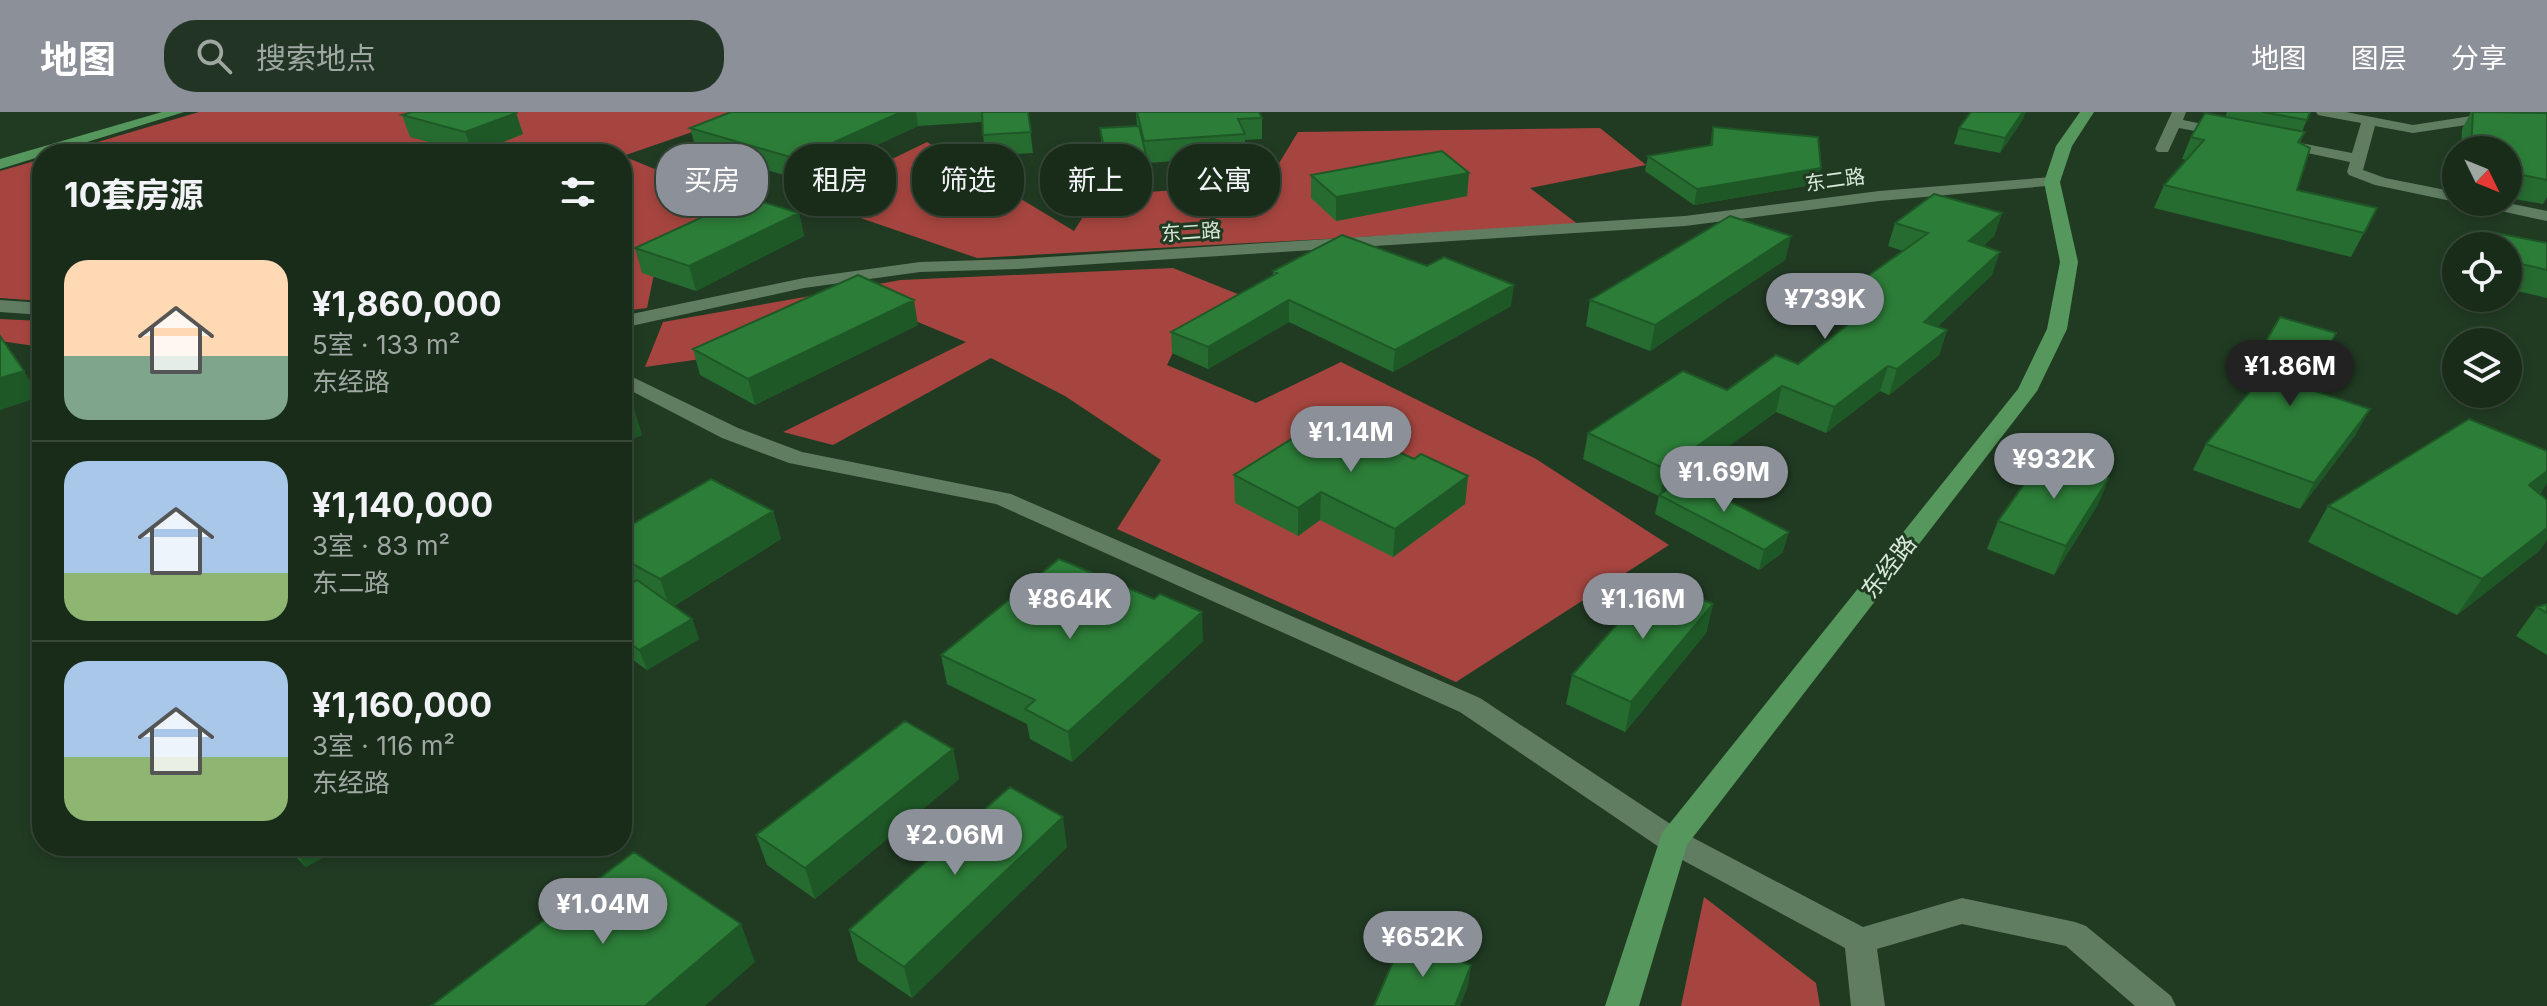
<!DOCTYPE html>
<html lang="zh">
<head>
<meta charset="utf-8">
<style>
	:root { --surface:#192c1a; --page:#223423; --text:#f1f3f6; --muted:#9fa7a2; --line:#374839; --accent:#8c9099 }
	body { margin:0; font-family:Inter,"Noto Sans SC",sans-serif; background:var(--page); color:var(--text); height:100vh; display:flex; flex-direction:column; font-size:30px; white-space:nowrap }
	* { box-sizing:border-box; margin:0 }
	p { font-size:26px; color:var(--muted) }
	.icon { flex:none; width:44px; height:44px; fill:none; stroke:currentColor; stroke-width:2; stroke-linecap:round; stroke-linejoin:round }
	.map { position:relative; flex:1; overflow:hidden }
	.drawer { position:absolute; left:32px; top:32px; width:600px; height:712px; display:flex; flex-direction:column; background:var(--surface); border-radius:32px; box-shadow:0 4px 12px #0003,0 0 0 2px var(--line) }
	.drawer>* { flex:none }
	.guide { position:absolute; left:656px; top:32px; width:760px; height:72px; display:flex; gap:16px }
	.needle { width:52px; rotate:133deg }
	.tools { position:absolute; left:2442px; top:24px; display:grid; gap:16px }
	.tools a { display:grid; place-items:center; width:80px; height:80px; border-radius:50%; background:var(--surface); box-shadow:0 4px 12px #0003,0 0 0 2px var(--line); font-size:40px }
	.price { position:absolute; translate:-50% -68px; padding:0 18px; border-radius:28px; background:var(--accent); color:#fff; font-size:26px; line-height:52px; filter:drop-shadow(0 2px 4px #0008) }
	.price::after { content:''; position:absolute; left:50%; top:48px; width:24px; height:18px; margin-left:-12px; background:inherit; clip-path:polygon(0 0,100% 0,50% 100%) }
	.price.current { background:#222; color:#fff }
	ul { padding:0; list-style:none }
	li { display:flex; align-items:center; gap:24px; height:200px; padding:0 32px }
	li+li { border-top:2px solid var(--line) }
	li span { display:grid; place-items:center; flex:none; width:224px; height:160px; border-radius:24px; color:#555 }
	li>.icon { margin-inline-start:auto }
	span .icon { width:96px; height:96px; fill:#fffc; stroke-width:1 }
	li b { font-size:34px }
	h2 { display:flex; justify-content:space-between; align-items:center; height:96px; padding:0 32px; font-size:34px }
	.pill { padding:0 28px; border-radius:32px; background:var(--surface); box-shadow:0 4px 12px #0003,0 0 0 2px var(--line); font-size:28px; line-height:72px }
	.pill.current { background:var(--accent); color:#fff }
	header { display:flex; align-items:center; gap:48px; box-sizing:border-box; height:112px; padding:0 40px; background:var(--accent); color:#fff }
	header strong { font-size:38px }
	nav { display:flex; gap:44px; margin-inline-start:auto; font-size:28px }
	.search { width:560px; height:72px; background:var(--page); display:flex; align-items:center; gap:20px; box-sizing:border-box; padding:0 28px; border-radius:32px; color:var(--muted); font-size:30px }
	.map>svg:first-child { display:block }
</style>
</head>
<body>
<header>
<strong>地图</strong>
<div class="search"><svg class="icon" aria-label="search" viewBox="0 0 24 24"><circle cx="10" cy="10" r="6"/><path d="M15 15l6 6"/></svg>搜索地点</div>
<nav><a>地图</a><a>图层</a><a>分享</a></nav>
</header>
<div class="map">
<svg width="2547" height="894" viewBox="0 0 2547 894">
	<rect width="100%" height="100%" fill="#213b23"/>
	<path fill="#a6453f" d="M 199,0 L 750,0 L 623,44 L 784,110 L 656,152 L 647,196 L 622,199 L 622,42 L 57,42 Z
		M 1600,16 L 1646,53 L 1530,76 L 1579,113 L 977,146 L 808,88 L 927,30 L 1074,119 L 1096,84 L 1267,71 L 1298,20 Z
		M 42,47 L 42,189 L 0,186 L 0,59 Z
		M 1173,156 L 1260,191 L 1177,232 L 1167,253 L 1256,291 L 1341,250 L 1536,347 L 1669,433 L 1456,570 L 1117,417 L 1161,348 L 1065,284 L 991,246 L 833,333 L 783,320 L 966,230 L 865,188 L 736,242 L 645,255 L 663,210 L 901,168 Z
		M 0,207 L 42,209 L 42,230 L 35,234 L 0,229 Z
		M 1704,785 L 1816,871 L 1820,894 L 1681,894 Z"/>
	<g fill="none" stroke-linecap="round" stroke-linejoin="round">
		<path fill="#607d62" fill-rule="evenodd" d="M 2172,0 L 2186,0 L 2183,8 L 2227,17 L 2234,21 L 2227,25 L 2179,16 L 2168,40 L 2158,40 L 2155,37 Z
			M 2316,0 L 2346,0 L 2413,13 L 2497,0 L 2533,0 L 2526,4 L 2413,21 L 2375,14 L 2363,58 L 2385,66 L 2456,80 L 2456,90 L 2375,73 L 2349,63 L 2347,60 L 2350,50 L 2274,34 L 2272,31 L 2279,27 L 2352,41 L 2361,11 L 2318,3 Z
			M 2052,65 L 2058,67 L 2058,73 L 1879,89 L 1685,114 L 1017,157 L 920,160 L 804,176 L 622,216 L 622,204 L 804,166 L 920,150 L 1017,147 L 1685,104 L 1879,79 Z
			M 2471,90 L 2503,90 L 2547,99 L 2547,109 L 2473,93 Z
			M 0,188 L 42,191 L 42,203 L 0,200 Z
			M 622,260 L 738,316 L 802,340 L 1011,382 L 1480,586 L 1684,721 L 1863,815 L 1962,786 L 2075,810 L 2086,814 L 2171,884 L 2176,894 L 2135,894 L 2066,834 L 1962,812 L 1877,837 L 1885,894 L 1851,894 L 1845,836 L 1662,737 L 1460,600 L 996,392 L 789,351 L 722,326 L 622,274 Z"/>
		<path fill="#55975c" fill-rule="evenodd" d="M 162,0 L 184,0 L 0,57 L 0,47 Z
			M 2080,0 L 2094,0 L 2072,34 L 2060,70 L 2078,150 L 2067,217 L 2037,279 L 1687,733 L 1639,894 L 1605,894 L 1662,721 L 2018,277 L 2047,217 L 2060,150 L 2044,70 L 2056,34 Z"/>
	</g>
	<path fill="#266c30" d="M 731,0 L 1028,0 L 1033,41 L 985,44 L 982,10 L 918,14 L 801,68 L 696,37 L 690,16 Z
		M 1136,0 L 1259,0 L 1262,6 L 1262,27 L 1245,28 L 1245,44 L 1147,51 L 1148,70 L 1108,72 L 1102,38 L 1100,16 L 1137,14 Z
		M 2227,0 L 2310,0 L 2302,20 L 2305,20 L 2300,31 L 2297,78 L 2377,96 L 2351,145 L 2154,96 L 2164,73 L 2186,48 L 2182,47 L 2191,25 L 2225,5 Z
		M 2471,0 L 2547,0 L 2547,85 L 2543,92 L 2508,86 L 2508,38 L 2461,38 L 2462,17 Z
		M 516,1 L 523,22 L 473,42 L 410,25 L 402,3 Z
		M 2023,7 L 2000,41 L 1954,32 L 1959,16 Z
		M 1713,15 L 1817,72 L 1694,93 L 1645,59 L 1648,44 L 1710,34 Z
		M 1469,61 L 1467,84 L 1336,109 L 1311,86 L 1311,63 Z
		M 799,101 L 804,124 L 696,179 L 642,161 L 635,136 Z
		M 2002,101 L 1994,124 L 1983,134 L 1992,163 L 1937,215 L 1947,218 L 1939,243 L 1889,283 L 1880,279 L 1826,321 L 1776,300 L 1680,369 L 1783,440 L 1759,458 L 1655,402 L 1659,384 L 1583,347 L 1588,321 L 1727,278 L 1798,252 L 1846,213 L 1833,209 L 1840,184 L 1903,139 L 1888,134 L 1895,111 Z
		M 2486,119 L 2547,131 L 2547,186 L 2508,177 L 2508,134 L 2478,134 Z
		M 1791,124 L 1785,148 L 1650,239 L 1586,214 L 1590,188 Z
		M 1273,159 L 1511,194 L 1393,260 L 1289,210 L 1208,257 L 1172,241 L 1171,220 L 1273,164 Z
		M 2280,205 L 2308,277 L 2356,322 L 2300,397 L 2193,358 L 2206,332 L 2254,275 L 2244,272 L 2256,247 Z
		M 918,213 L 755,293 L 700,263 L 693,237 Z
		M 1414,347 L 1468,364 L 1465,392 L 1393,445 L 1320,408 L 1298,424 L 1235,391 L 1234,363 Z
		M 2109,366 L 2097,394 L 2054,463 L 1987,437 L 1998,409 Z
		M 2539,381 L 2540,438 L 2457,503 L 2308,430 L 2328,394 Z
		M 773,399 L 781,427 L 674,494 L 692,507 L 699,527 L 647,558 L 622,540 L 622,476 L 629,473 L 622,469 L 622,418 Z
		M 1713,492 L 1706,521 L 1625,620 L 1566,592 L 1572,563 Z
		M 2547,492 L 2547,543 L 2516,524 L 2537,495 Z
		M 1203,529 L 1072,650 L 1030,627 L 1027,612 L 947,572 L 941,543 Z
		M 953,637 L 959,667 L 815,787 L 767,753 L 756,723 Z
		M 285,734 L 343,734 L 306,755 Z
		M 1067,735 L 912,886 L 858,849 L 849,818 Z"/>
	<path fill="#1f5827" d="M 901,0 L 916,0 L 918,14 L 801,68 L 797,47 Z
		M 2023,0 L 2026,0 L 2023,7 L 2000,41 L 2005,26 Z
		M 516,1 L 523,22 L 473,42 L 465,20 Z
		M 1821,56 L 1817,72 L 1694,93 L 1697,77 Z
		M 1469,61 L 1467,84 L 1336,109 L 1336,85 Z
		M 799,101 L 804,124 L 696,179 L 689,154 Z
		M 2002,101 L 1994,124 L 1962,153 L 1969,129 Z
		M 1791,124 L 1785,148 L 1650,239 L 1655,213 Z
		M 2000,140 L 1992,163 L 1916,235 L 1924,210 Z
		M 1514,173 L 1511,194 L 1393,260 L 1395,238 Z
		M 914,188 L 918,213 L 755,293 L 748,267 Z
		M 1289,188 L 1289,210 L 1208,257 L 1208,235 Z
		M 1947,218 L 1939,243 L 1889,283 L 1897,257 Z
		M 1888,254 L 1880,279 L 1826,321 L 1834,295 Z
		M 24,259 L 40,285 L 0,298 L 0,266 Z
		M 1782,274 L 1776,300 L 1660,384 L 1665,357 Z
		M 633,293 L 642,323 L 622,332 L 622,298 Z
		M 2370,297 L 2356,322 L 2300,397 L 2314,371 Z
		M 2547,359 L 2547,371 L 2541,381 L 2506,408 L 2529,373 Z
		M 1468,364 L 1465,392 L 1393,445 L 1395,417 Z
		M 2109,366 L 2097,394 L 2054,463 L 2066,434 Z
		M 1321,380 L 1320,408 L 1298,424 L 1298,396 Z
		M 773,399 L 781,427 L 670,496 L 660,467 Z
		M 2547,416 L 2547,428 L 2540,438 L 2457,503 L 2482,467 Z
		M 1789,420 L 1783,440 L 1759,458 L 1764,438 Z
		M 1713,492 L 1706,521 L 1625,620 L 1631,590 Z
		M 1202,500 L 1203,529 L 1072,650 L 1068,620 Z
		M 692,507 L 699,527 L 647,558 L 639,538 Z
		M 953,637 L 959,667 L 815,787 L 805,756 Z
		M 1063,705 L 1067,735 L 912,886 L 904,855 Z
		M 292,734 L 343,734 L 306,755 Z
		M 741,812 L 755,850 L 705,894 L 645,894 Z
		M 1471,853 L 1468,874 L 1460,894 L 1455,894 Z"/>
	<path fill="#2c7d38" stroke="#1f5827" stroke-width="2" d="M 412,0 L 513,0 L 516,1 L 465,20 L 402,3 Z
		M 731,0 L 901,0 L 797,47 L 690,16 Z
		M 982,0 L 1028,0 L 1031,20 L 983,23 Z
		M 1137,0 L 1259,0 L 1262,6 L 1238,7 L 1245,22 L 1144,29 Z
		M 1971,0 L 2023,0 L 2005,26 L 1959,16 Z
		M 2262,0 L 2310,0 L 2307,8 Z
		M 2473,0 L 2547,1 L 2547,68 L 2508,60 L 2508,38 L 2471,38 Z
		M 2205,1 L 2305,20 L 2298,30 L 2310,36 L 2297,78 L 2377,96 L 2364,121 L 2164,73 L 2204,28 L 2191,25 Z
		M 1139,14 L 1147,47 L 1107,50 L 1100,16 Z
		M 1713,15 L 1818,25 L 1821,56 L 1697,77 L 1648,44 L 1712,33 Z
		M 1442,39 L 1469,61 L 1336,85 L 1311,63 Z
		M 1934,82 L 2002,101 L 1969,129 L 2000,140 L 1924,210 L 1947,218 L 1897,257 L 1888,254 L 1834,295 L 1782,274 L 1665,357 L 1588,321 L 1683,259 L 1727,278 L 1776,243 L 1798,252 L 1870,195 L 1840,184 L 1928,121 L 1895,111 Z
		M 746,85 L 799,101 L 689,154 L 635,136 Z
		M 1730,104 L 1791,124 L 1655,213 L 1590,188 Z
		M 2486,119 L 2547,131 L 2547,158 L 2508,149 L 2508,134 L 2488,134 Z
		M 1342,123 L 1427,154 L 1444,145 L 1514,173 L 1395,238 L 1289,188 L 1208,235 L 1171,220 L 1277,161 L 1273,159 Z
		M 858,163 L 914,188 L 748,267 L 693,237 Z
		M 2280,205 L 2336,221 L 2308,277 L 2370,297 L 2314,371 L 2206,332 L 2273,252 L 2256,247 Z
		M 0,224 L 24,259 L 0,266 Z
		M 622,287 L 633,293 L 622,298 Z
		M 1325,306 L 1414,347 L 1421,342 L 1468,364 L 1395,417 L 1321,380 L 1298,396 L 1234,363 Z
		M 2469,307 L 2547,339 L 2547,359 L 2529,373 L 2547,388 L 2547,416 L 2482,467 L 2328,394 Z
		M 2044,344 L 2109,366 L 2066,434 L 1998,409 Z
		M 1685,366 L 1789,420 L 1764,438 L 1659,383 Z
		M 711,367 L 773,399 L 660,467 L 622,446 L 622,418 Z
		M 1059,447 L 1154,487 L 1160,482 L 1202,500 L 1068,620 L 1025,597 L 1035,588 L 941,543 Z
		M 42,455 L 42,464 L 36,458 Z
		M 637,468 L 692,507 L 639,538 L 622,525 L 622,476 Z
		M 1656,468 L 1713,492 L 1631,590 L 1572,563 Z
		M 2547,492 L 2547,501 L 2537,495 Z
		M 905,609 L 953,637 L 805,756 L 756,723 Z
		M 1010,675 L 1063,705 L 904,855 L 849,818 Z
		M 634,740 L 741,812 L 645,894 L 431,894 Z
		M 1402,829 L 1471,853 L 1455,894 L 1374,894 Z"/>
	<g text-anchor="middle" stroke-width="6" stroke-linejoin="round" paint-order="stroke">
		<g font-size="20" fill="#d8e8d8" stroke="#213b23">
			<text transform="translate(1835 68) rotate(-8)" y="7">东二路</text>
			<text transform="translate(1191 120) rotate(-4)" y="7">东二路</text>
		</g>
		<g font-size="24" fill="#d8e8d8" stroke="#213b23">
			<text transform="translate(1889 455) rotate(-52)" y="8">东经路</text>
		</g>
	</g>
</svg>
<div class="tools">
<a><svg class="needle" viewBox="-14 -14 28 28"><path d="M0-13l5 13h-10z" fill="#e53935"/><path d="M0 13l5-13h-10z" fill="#9fa7a2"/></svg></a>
<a><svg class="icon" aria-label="locate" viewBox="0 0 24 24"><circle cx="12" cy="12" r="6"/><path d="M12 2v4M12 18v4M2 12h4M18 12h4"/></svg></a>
<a><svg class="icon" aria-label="layers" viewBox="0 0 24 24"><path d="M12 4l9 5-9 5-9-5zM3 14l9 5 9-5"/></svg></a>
</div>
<b class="price" style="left:1825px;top:229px">¥739K</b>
<b class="price current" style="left:2290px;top:296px">¥1.86M</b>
<b class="price" style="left:1351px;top:362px">¥1.14M</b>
<b class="price" style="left:2054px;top:389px">¥932K</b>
<b class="price" style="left:1724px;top:402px">¥1.69M</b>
<b class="price" style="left:1070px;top:529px">¥864K</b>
<b class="price" style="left:1643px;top:529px">¥1.16M</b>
<b class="price" style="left:955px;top:765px">¥2.06M</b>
<b class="price" style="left:603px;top:834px">¥1.04M</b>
<b class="price" style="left:1423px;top:867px">¥652K</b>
<div class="guide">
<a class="pill current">买房</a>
<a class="pill">租房</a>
<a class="pill">筛选</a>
<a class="pill">新上</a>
<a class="pill">公寓</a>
</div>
<section class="drawer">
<h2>10套房源<svg class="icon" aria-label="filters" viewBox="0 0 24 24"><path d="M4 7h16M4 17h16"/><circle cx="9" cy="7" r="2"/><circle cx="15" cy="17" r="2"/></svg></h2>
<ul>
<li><span style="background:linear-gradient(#ffd9b3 60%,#7fa58c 0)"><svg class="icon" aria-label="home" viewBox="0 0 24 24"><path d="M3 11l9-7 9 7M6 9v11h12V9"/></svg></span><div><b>¥1,860,000</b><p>5室 · 133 m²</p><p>东经路</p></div></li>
<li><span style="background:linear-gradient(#a9c7e8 70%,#8fb573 0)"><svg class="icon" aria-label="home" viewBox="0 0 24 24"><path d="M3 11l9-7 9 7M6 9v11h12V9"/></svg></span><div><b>¥1,140,000</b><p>3室 · 83 m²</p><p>东二路</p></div></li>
<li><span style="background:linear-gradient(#a9c7e8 60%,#8fb573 0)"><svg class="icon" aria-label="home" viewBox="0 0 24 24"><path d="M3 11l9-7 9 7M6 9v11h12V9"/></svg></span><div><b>¥1,160,000</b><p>3室 · 116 m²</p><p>东经路</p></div></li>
</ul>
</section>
</div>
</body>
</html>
